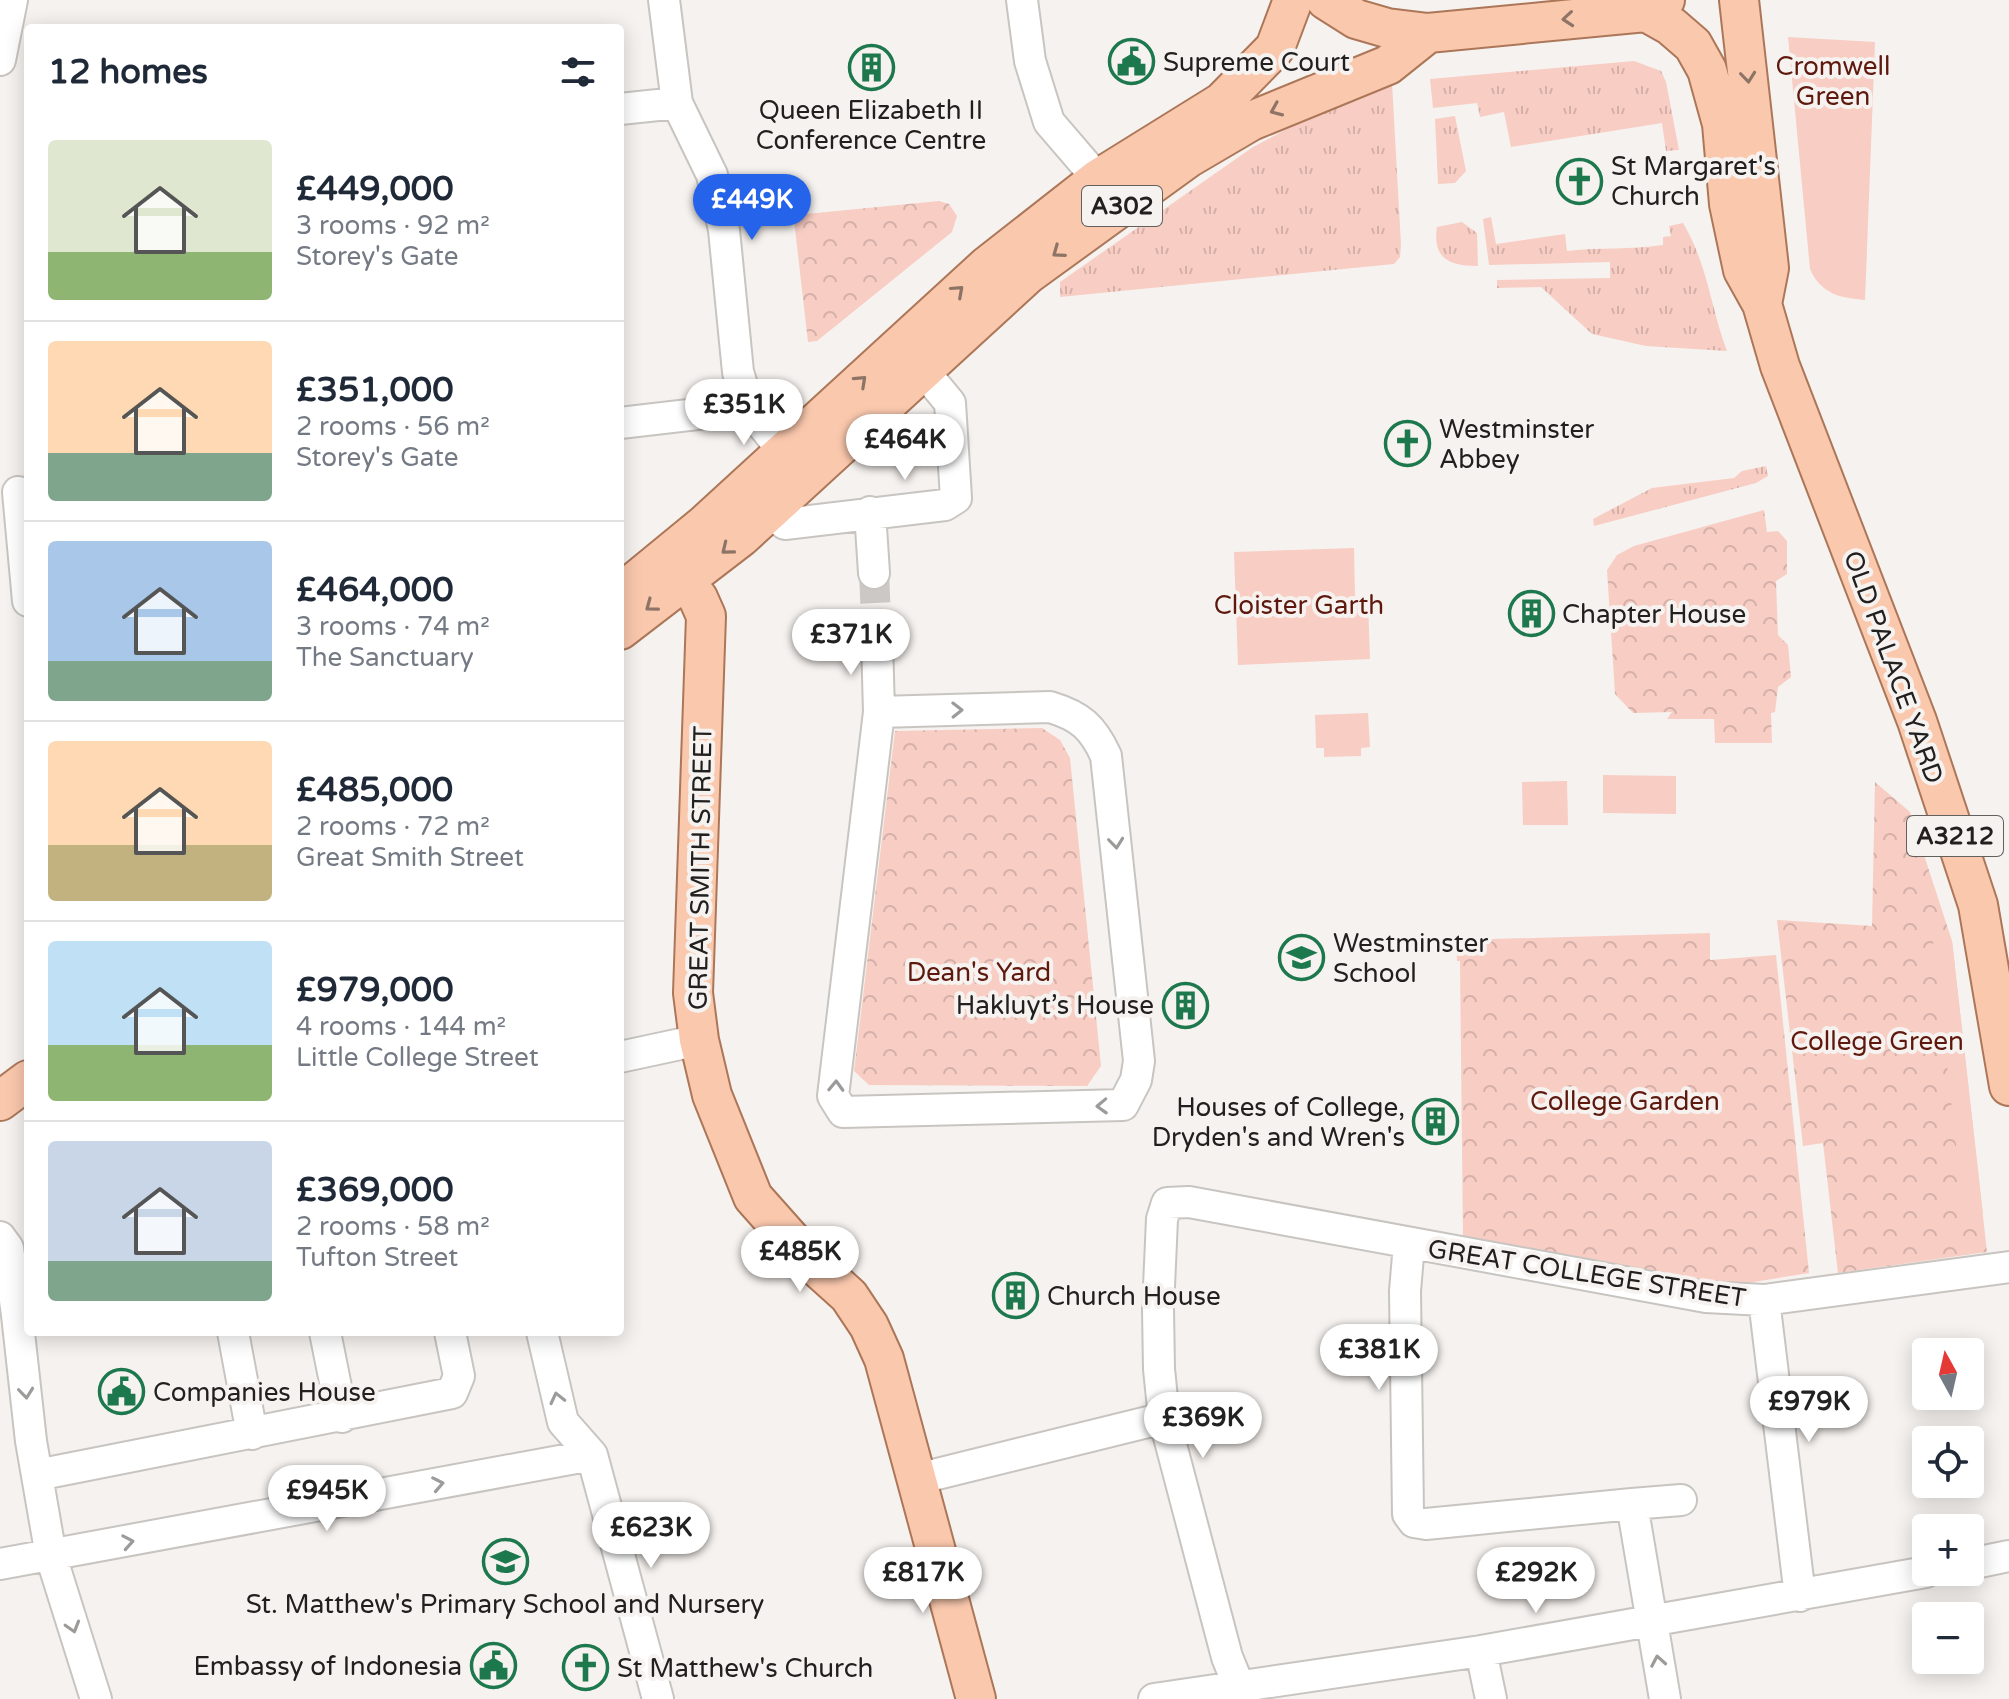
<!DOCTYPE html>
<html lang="en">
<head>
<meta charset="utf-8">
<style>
	:root { --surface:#fff; --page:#f2f2f3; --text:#1f2937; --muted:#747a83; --line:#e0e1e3; --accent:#2563eb }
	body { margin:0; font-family:"Varela Round",sans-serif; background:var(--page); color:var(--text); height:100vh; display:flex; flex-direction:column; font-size:30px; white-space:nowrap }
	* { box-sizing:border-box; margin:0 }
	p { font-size:26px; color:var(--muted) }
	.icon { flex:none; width:44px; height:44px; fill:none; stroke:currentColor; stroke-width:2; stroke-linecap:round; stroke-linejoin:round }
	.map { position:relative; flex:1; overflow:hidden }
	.drawer { position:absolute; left:24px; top:24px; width:600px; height:1312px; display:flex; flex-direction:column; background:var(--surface); border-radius:8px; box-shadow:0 4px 20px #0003 }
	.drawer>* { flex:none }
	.needle { width:52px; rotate:352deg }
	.controls { position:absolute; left:1912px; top:1338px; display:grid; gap:16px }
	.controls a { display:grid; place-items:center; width:72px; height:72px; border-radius:8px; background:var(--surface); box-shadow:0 4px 20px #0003; font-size:40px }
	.price { position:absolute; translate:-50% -68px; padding:0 18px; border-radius:28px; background:#fff; color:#222; font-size:26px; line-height:52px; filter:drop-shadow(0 2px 4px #0008) }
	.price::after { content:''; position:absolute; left:50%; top:48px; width:24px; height:18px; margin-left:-12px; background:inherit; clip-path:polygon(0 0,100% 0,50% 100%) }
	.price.selected { background:var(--accent); color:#fff }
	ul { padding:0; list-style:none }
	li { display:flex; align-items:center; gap:24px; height:200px; padding:0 24px }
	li+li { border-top:2px solid var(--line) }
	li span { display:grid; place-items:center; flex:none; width:224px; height:160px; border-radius:8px; color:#555 }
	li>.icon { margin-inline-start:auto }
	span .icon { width:96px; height:96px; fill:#fffc; stroke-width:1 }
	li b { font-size:34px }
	h2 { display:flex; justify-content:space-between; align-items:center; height:96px; padding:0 24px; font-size:34px }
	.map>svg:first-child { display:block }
</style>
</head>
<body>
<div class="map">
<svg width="2009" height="1699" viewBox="0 0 2009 1699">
	<defs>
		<pattern id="grass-tufts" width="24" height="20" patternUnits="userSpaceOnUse" patternTransform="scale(2)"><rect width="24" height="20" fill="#f8cdc4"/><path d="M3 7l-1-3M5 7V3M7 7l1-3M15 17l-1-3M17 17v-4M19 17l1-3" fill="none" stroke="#d4b0a8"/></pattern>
		<pattern id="park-crowns" width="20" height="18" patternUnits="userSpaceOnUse" patternTransform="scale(2)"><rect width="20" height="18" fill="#f8cdc4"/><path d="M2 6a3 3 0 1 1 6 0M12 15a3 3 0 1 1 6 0" fill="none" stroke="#d4b0a8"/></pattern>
	</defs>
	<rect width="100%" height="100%" fill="#f6f2ef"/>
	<path fill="url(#grass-tufts)" d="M 1634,61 L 1661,71 L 1666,82 L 1679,150 L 1666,151 L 1662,123 L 1511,147 L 1504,112 L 1480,117 L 1477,103 L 1433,108 L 1430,79 Z
		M 1392,83 L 1401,245 L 1400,257 L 1394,264 L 1060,297 L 1060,282 L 1253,147 L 1315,114 Z
		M 1455,116 L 1466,171 L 1455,183 L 1438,184 L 1435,119 Z
		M 1491,217 L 1496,244 L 1565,234 L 1567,251 C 1600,247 1630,250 1663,245 L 1663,237 L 1671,236 L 1669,226 L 1683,223 C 1708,265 1710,306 1727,351 L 1646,346 L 1592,334 L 1541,287 L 1497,288 L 1497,280 L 1610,278 L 1610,262 L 1489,265 L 1483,219 Z
		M 1462,222 L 1477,233 L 1478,266 C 1450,266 1432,259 1437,227 Z
		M 1766,466 L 1768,476 L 1756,483 L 1594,526 L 1593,519 L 1652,488 L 1734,478 L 1742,471 Z"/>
	<path fill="url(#park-crowns)" d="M 939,201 L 949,204 L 957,216 L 952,232 L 817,341 L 808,342 L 794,220 L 796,215 Z
		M 1764,510 L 1767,532 L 1778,531 L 1787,541 L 1787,574 L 1776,581 L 1778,635 L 1788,645 L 1791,677 L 1778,687 L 1775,712 L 1771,713 L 1772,743 L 1715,743 L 1714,719 L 1667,719 L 1672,712 L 1633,713 L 1615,694 L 1607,570 L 1617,555 L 1634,546 Z
		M 1042,728 L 1060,740 L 1070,758 L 1101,1066 L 1087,1086 L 869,1085 L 854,1071 L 895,731 Z
		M 1875,782 L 1910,812 L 1952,941 L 1987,1252 L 1838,1273 L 1823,1143 L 1803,1146 L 1777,920 L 1872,926 Z
		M 1710,933 L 1710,960 L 1776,955 L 1809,1273 L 1735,1285 L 1463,1239 L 1460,961 L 1457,961 L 1456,940 Z"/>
	<path fill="#f8cdc4" d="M 1788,37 L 1875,42 L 1865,300 C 1840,298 1821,294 1810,269 Z
		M 1354,548 L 1355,596 L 1368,603 L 1370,659 L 1238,665 L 1234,552 Z
		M 1368,713 L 1370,747 L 1361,748 L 1361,756 L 1324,757 L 1324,748 L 1316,748 L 1315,715 Z
		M 1603,775 L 1676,776 L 1676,814 L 1603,813 Z
		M 1567,781 L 1568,825 L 1523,825 L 1522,782 Z
		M 1933,941 L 1952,941 L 1983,1214 L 1964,1216 Z"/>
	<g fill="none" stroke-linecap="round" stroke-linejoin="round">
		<path stroke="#ccc8c5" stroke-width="30" stroke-dasharray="30 15" stroke-linecap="butt" d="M 874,573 L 877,640"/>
		<defs>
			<path id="minor" d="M 664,0 L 677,103 L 712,175 L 724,230 L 738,372 L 749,408 L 797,469
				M 1022,0 L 1030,61 L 1049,122 L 1098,179
				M 0,60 L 12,0
				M 620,109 L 677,103
				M 620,423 L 749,408
				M 18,492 L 28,601
				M 769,512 L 785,524 L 945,505 L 956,498 L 950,403 L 922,369
				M 870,512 L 874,573
				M 877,640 L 879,712 L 833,1096 L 843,1112 L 1123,1105 L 1136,1080 L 1139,1061 L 1106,756 C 1093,727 1080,716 1050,707 L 879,712
				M 620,1057 L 699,1040
				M 0,1237 L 8,1248 L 17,1315 L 28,1313
				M 1409,1244 L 1405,1291 L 1408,1514 L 1414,1522 L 1426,1524 L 1632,1504 L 1665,1699
				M 1764,1300 L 1800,1596
				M 17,1315 L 31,1441 L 51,1556 L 96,1699
				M 233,1332 L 252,1434
				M 325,1332 L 342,1417
				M 542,1332 L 563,1422 L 592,1455 L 658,1699
				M 37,1475 L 452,1393 L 459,1376 L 450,1332
				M 917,1479 L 1164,1418
				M 1632,1504 L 1681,1500
				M 0,1564 L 592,1455
				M 1970,1564 L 2009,1556
				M 1481,1651 L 1491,1699
				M 1154,1699 L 1481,1651 L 1926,1572
				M 1244,1699 L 1227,1657 L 1164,1418 L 1159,1369 L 1158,1309 L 1162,1219 L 1167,1203 L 1189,1202 L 1706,1297 L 1764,1300 L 2009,1267"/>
			<path id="major" d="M 1326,0 L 1356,19 L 1387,28 L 1428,33 L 1646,12 L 1665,0
				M 1739,0 L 1769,268 L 1762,304
				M 1646,12 L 1671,26 L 1693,45 L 1707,70 L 1722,124 L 1729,204 L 1743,270 L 1762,304 L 1780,366 L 1917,721 L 1978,905 L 2009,1086
				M 664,558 L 698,598 L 706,616 L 693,993 L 699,1040 L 712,1095 L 753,1197 L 809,1260 L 849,1296 L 869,1326 L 884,1359 L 976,1699
				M 620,594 L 704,525 L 987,266 L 1098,179 L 1222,102 L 1275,48 L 1293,0
				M 620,630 L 741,537 L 1028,274 L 1188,158 L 1251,121 L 1388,65 L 1428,33
				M 0,1101 L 28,1080"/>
		</defs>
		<use href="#minor" stroke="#c8c5c1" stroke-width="34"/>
		<use href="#major" stroke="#ac7658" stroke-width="42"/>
		<use href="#minor" stroke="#fff" stroke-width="30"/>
		<use href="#major" stroke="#fac8ad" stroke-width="38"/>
	</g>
	<defs><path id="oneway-chevron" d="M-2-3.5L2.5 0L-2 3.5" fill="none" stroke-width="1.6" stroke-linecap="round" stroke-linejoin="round" transform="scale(2)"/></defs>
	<g stroke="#8e7466">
		<use href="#oneway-chevron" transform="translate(1568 19) rotate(175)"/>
		<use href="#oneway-chevron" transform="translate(1748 77) rotate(84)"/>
		<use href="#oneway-chevron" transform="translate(1276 110) rotate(157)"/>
		<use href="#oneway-chevron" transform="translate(1058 252) rotate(144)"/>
		<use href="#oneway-chevron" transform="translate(958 291) rotate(-42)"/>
		<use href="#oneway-chevron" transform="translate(861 381) rotate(-43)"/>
		<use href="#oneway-chevron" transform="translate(727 549) rotate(141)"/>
		<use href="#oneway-chevron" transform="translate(651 606) rotate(143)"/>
	</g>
	<g stroke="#9c9b9a">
		<use href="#oneway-chevron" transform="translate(957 710) rotate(-1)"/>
		<use href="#oneway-chevron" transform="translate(1116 843) rotate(84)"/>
		<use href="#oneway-chevron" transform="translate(836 1086) rotate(-88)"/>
		<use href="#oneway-chevron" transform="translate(1102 1106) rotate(178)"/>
		<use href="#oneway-chevron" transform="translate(26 1393) rotate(84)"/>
		<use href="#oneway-chevron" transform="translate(557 1398) rotate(-103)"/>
		<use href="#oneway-chevron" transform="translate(438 1484) rotate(-11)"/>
		<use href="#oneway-chevron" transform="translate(128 1542) rotate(-10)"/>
		<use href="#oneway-chevron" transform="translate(73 1627) rotate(73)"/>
		<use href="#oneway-chevron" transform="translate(1658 1661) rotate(-100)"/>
	</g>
	<defs>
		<symbol id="civic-ring" viewBox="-11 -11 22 22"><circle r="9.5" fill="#f6f2ef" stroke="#1d784d" stroke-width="1.5"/><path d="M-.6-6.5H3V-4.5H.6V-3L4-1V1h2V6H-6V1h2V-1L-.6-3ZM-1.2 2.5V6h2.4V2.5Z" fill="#1d784d"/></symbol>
		<symbol id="building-ring" viewBox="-11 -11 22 22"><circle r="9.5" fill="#f6f2ef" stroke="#1d784d" stroke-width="1.5"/><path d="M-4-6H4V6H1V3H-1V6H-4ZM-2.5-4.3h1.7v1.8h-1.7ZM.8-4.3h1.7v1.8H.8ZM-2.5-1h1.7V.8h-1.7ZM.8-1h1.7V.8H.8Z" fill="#1d784d"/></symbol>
		<symbol id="church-ring" viewBox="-11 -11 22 22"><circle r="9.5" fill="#f6f2ef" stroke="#1d784d" stroke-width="1.5"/><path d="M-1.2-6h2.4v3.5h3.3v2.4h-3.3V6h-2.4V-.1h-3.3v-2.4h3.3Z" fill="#1d784d"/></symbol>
		<symbol id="school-ring" viewBox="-11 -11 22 22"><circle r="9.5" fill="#f6f2ef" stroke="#1d784d" stroke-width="1.5"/><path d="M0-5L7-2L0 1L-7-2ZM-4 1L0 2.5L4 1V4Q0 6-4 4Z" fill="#1d784d"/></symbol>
	</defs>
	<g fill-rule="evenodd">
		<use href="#civic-ring" x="1106" y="36" width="51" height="51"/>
		<use href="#building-ring" x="846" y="42" width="51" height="51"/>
		<use href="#church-ring" x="1554" y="156" width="51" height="51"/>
		<use href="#church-ring" x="1382" y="418" width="51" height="51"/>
		<use href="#building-ring" x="1506" y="588" width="51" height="51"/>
		<use href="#school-ring" x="1276" y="932" width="51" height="51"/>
		<use href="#building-ring" x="1160" y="980" width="51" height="51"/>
		<use href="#building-ring" x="1410" y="1096" width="51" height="51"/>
		<use href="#building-ring" x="990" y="1270" width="51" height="51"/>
		<use href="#civic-ring" x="96" y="1366" width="51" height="51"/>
		<use href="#school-ring" x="480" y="1536" width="51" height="51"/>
		<use href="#civic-ring" x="468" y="1640" width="51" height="51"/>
		<use href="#church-ring" x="560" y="1642" width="51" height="51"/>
	</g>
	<g text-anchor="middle" stroke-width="8" stroke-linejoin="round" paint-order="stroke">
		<g fill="#f6f2ef" stroke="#625f5d" stroke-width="2">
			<rect x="1082" y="186" width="80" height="40" rx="6"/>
			<rect x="1907" y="816" width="96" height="40" rx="6"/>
		</g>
		<g font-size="24" font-weight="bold" fill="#22201f">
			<text x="1122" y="214">A302</text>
			<text x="1955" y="844">A3212</text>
		</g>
		<g font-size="26" fill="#22201f" stroke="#f6f2ef" text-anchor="start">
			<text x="1163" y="71">Supreme Court</text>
			<text x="871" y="119" text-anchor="middle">Queen Elizabeth II<tspan x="871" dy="30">Conference Centre</tspan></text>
			<text x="1611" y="175">St Margaret's<tspan x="1611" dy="30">Church</tspan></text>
			<text x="1439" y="438">Westminster<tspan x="1439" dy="30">Abbey</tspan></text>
			<text x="1562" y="623">Chapter House</text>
			<text x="1333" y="952">Westminster<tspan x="1333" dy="30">School</tspan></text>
			<text x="1154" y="1014" text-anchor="end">Hakluyt’s House</text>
			<text x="1405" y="1116" text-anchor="end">Houses of College,<tspan x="1405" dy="30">Dryden's and Wren's</tspan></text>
			<text x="1047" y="1305">Church House</text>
			<text x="153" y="1401">Companies House</text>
			<text x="505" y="1613" text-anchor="middle">St. Matthew's Primary School and Nursery</text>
			<text x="462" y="1675" text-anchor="end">Embassy of Indonesia</text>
			<text x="617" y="1677">St Matthew's Church</text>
		</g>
		<g font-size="26" fill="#5e180d" stroke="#f6f2ef">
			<text x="1833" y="75">Cromwell<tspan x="1833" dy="30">Green</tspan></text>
			<text x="1299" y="614">Cloister Garth</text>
			<text x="979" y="981">Dean's Yard</text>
			<text x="1877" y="1050">College Green</text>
			<text x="1625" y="1110">College Garden</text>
		</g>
		<g font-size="26" fill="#22201f" stroke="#f6f2ef">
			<text transform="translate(1894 667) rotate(70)" y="9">OLD PALACE YARD</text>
			<text transform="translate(700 868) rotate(-89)" y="9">GREAT SMITH STREET</text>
			<text transform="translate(1587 1273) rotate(9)" y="9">GREAT COLLEGE STREET</text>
		</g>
	</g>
</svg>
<div class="controls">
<a><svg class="needle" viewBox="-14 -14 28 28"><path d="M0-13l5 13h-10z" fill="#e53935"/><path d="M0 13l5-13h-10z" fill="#747a83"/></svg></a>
<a><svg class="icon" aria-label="locate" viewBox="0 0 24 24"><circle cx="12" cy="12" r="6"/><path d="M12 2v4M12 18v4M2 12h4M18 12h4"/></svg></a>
<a>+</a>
<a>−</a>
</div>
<b class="price selected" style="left:752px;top:242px">£449K</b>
<b class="price" style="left:744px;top:447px">£351K</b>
<b class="price" style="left:905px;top:482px">£464K</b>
<b class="price" style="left:851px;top:677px">£371K</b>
<b class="price" style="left:800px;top:1294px">£485K</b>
<b class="price" style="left:1379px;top:1392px">£381K</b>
<b class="price" style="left:1809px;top:1444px">£979K</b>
<b class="price" style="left:1203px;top:1460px">£369K</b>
<b class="price" style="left:327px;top:1533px">£945K</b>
<b class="price" style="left:651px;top:1570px">£623K</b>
<b class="price" style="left:923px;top:1615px">£817K</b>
<b class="price" style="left:1536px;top:1615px">£292K</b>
<section class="drawer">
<h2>12 homes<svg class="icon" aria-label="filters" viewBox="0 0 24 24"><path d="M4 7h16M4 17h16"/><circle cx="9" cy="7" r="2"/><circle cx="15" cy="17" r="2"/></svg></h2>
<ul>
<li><span style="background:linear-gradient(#dfe7d0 70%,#8fb573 0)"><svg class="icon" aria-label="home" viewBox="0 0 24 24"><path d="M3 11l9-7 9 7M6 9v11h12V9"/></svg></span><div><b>£449,000</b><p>3 rooms · 92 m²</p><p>Storey's Gate</p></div></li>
<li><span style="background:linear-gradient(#ffd9b3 70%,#7fa58c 0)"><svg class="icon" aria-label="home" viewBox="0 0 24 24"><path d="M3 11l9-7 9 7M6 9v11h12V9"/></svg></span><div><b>£351,000</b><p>2 rooms · 56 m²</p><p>Storey's Gate</p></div></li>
<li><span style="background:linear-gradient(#a9c7e8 75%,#7fa58c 0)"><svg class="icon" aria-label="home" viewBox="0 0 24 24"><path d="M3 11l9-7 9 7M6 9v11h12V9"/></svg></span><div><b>£464,000</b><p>3 rooms · 74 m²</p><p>The Sanctuary</p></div></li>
<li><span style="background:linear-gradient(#ffd9b3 65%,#c2b280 0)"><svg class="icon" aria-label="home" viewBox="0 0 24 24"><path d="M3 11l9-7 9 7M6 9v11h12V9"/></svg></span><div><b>£485,000</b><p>2 rooms · 72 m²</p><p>Great Smith Street</p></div></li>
<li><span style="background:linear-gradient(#bfe0f5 65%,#8fb573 0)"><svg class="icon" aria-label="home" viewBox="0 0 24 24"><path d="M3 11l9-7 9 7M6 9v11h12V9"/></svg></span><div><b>£979,000</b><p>4 rooms · 144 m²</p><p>Little College Street</p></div></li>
<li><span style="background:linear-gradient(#c9d6e8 75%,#7fa58c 0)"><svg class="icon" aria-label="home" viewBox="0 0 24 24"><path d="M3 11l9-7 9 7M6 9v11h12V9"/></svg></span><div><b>£369,000</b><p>2 rooms · 58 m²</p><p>Tufton Street</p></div></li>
</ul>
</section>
</div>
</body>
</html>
